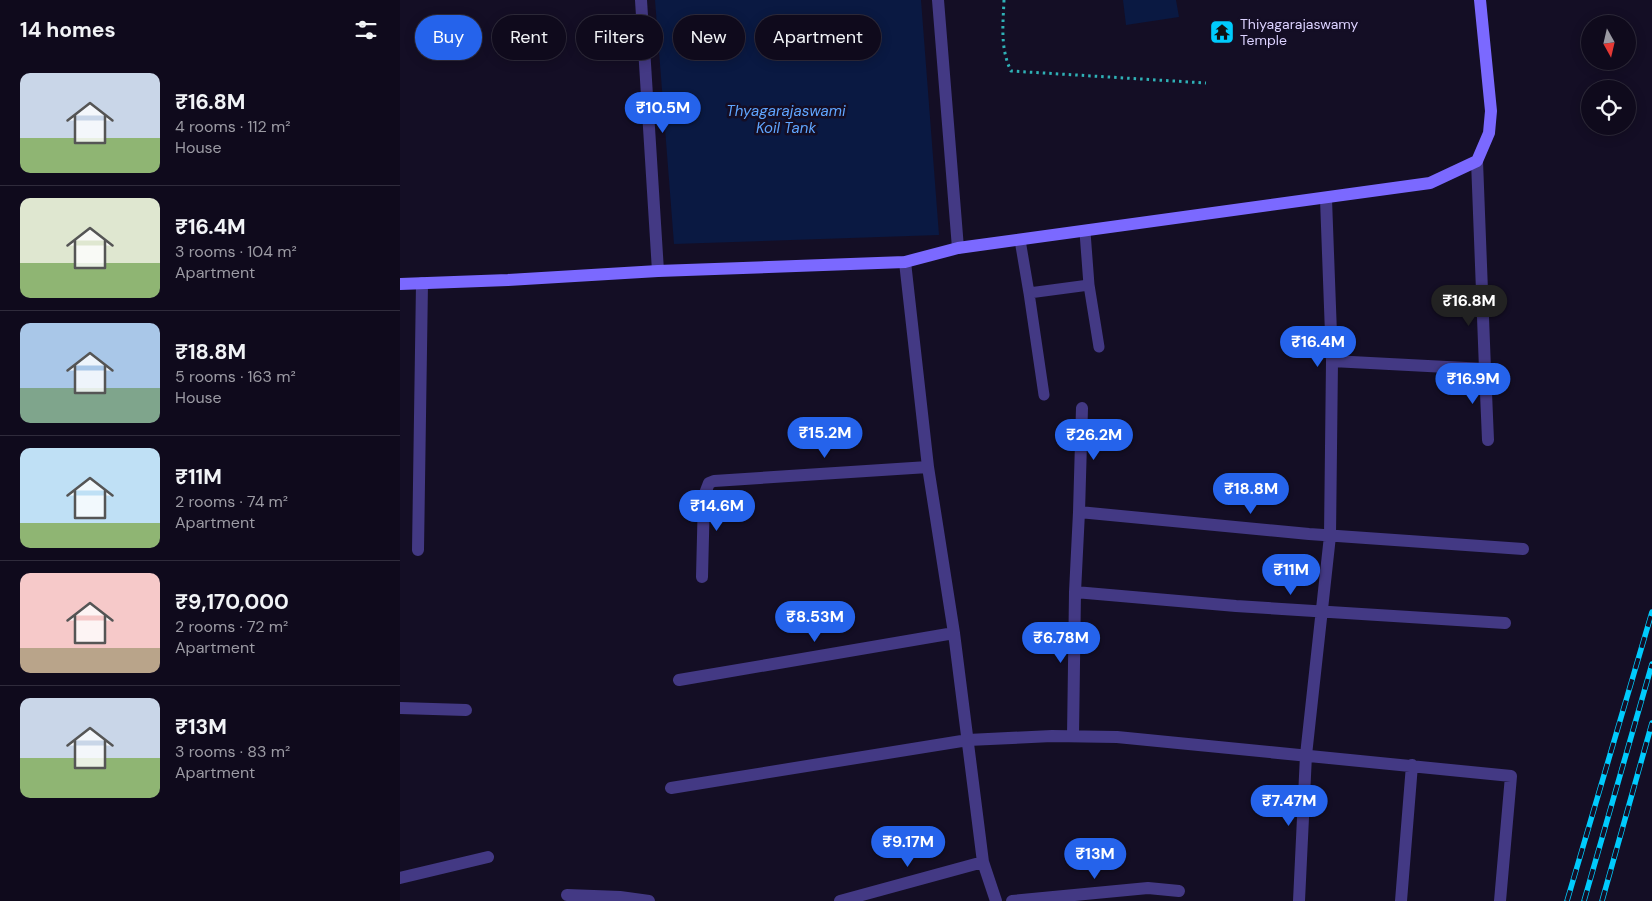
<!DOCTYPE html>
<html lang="en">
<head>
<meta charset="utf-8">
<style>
	:root { --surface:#0f0a1c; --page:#181325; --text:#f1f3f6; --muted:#9b9aa3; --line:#2f2b3b; --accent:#2563eb }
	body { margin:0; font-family:"DM Sans",sans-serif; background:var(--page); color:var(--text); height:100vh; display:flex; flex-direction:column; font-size:19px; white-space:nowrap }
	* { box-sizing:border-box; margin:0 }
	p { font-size:16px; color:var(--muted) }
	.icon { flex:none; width:28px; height:28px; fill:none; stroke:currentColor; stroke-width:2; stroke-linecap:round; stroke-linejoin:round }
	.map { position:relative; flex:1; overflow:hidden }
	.panel { display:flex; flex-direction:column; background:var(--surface); width:400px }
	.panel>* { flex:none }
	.hud { position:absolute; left:15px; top:15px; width:475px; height:45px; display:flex; gap:10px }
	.needle { width:32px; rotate:172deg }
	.buttons { position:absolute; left:1181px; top:15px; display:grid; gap:10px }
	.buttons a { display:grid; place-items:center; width:55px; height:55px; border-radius:50%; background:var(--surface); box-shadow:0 2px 12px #0003,0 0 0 1px var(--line); font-size:25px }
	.price { position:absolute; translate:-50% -42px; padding:0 11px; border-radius:18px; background:var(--accent); color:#fff; font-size:16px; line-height:32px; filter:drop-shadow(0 1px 2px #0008) }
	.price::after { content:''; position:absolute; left:50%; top:30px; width:15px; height:11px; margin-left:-8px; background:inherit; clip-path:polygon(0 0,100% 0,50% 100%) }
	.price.current { background:#222; color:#fff }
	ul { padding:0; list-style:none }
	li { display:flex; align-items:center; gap:15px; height:125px; padding:0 20px }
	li+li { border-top:1px solid var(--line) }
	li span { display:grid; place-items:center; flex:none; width:140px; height:100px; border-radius:10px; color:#555 }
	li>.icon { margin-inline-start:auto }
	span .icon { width:60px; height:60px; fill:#fffc; stroke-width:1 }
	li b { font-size:21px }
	h2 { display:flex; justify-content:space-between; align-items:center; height:60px; padding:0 20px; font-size:21px }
	.chip { padding:0 18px; border-radius:22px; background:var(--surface); box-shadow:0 2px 12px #0003,0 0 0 1px var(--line); font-size:18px; line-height:45px }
	.chip.current { background:var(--accent); color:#fff }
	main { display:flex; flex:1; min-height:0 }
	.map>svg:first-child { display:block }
</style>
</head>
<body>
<main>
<section class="panel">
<h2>14 homes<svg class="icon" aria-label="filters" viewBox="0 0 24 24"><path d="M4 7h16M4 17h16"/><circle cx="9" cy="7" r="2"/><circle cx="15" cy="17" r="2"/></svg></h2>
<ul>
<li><span style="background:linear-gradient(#c9d6e8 65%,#8fb573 0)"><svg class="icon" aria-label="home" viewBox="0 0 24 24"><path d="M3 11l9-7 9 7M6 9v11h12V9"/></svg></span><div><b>₹16.8M</b><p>4 rooms · 112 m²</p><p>House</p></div></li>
<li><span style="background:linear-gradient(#dfe7d0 65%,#8fb573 0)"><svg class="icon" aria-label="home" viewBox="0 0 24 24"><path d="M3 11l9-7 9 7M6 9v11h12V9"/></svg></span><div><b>₹16.4M</b><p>3 rooms · 104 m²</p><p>Apartment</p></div></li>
<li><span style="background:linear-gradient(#a9c7e8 65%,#7fa58c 0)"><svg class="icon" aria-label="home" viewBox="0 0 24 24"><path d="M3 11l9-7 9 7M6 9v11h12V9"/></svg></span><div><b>₹18.8M</b><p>5 rooms · 163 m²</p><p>House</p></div></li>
<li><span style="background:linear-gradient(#bfe0f5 75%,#8fb573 0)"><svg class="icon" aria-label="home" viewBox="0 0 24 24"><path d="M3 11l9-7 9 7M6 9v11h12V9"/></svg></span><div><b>₹11M</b><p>2 rooms · 74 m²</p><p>Apartment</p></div></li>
<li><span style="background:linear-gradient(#f6c9c9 75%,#b9a48a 0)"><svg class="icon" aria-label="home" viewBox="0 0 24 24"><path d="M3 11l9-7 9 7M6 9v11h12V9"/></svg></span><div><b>₹9,170,000</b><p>2 rooms · 72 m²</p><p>Apartment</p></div></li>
<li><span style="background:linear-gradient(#c9d6e8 60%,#8fb573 0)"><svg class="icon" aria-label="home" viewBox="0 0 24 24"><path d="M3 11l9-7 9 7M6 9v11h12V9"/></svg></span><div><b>₹13M</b><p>3 rooms · 83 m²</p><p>Apartment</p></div></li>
</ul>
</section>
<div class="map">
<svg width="1252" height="901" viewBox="0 0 1252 901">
	<rect width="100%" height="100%" fill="#140e25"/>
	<path fill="#0a1942" d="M 255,0 L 521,0 L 539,235 L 274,244 Z
		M 723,0 L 776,0 L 779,17 L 726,25 Z"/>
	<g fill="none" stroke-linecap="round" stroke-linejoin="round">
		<path stroke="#2fb1b6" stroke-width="3" stroke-dasharray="2.5 4" stroke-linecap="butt" d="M 604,0 C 603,25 600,48 611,71 L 806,83"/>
		<path stroke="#433984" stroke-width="11" d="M 620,240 L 629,293 L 689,285 L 685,232
			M 689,285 L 699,347
			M 629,293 L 644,395"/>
		<path stroke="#433984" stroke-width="12" d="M 241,0 L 258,271
			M 538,0 L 558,248
			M 505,262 L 528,467 L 554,633 L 583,862 L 596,901
			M 932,361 L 1085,369 L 1077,161
			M 1085,369 L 1088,440
			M 679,512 L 682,408
			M 18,550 L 22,283
			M 302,577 L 304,496 L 309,483 L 314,481 L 528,467
			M 675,592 L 836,606 L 1105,623
			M 279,680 L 554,633
			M 0,708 L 66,710
			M 673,736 L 675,592 L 679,512 L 909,534 L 1123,549
			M 271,788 L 568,740 L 652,736 L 717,737 L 1111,776 L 1100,901
			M 0,878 L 88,857
			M 167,895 L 220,897 L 249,901
			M 440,901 L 583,862
			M 612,901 L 748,888 L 779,891
			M 899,901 L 906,755 L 930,536 L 932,361 L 926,199
			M 1001,901 L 1012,765"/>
		<path stroke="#7b69ff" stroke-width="12" d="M 0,284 L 108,280 L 258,271 L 505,262 L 558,248 L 1030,183 L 1077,161 L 1089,133 L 1091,111 L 1080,0"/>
		<defs>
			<path id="rail" d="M 1167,901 L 1252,612
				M 1184,901 L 1252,664
				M 1202,901 L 1252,723"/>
		</defs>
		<use href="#rail" stroke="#00cbfd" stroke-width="5.5"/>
		<use href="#rail" stroke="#140e25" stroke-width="4" stroke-dasharray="11" stroke-linecap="butt"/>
	</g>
	<defs>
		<symbol id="temple-square" viewBox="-11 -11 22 22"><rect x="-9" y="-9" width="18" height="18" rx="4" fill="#00cbfd" stroke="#140e25"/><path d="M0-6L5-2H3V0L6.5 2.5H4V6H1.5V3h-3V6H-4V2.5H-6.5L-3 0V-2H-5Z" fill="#111"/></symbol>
	</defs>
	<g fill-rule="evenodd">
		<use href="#temple-square" x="808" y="18" width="28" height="28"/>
	</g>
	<g text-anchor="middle" stroke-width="5" stroke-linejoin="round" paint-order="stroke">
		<g font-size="14" fill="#dcd2ff" stroke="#140e25" text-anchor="start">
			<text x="840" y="29">Thiyagarajaswamy<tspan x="840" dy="16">Temple</tspan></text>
		</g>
		<g font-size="15" font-style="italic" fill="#60a6ff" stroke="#140e25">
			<text x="386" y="116">Thyagarajaswami<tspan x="386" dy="17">Koil Tank</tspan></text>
		</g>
	</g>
</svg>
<div class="buttons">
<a><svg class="needle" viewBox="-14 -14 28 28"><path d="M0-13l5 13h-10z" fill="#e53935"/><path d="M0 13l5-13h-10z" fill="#9b9aa3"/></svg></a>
<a><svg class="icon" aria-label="locate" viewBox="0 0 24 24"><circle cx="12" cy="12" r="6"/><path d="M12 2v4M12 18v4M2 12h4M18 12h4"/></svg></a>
</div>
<b class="price" style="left:263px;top:134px">₹10.5M</b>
<b class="price current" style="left:1069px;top:327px">₹16.8M</b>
<b class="price" style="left:918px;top:368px">₹16.4M</b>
<b class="price" style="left:1073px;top:405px">₹16.9M</b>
<b class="price" style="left:425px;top:459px">₹15.2M</b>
<b class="price" style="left:694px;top:461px">₹26.2M</b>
<b class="price" style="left:851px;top:515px">₹18.8M</b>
<b class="price" style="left:317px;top:532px">₹14.6M</b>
<b class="price" style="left:891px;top:596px">₹11M</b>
<b class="price" style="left:415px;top:643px">₹8.53M</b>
<b class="price" style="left:661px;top:664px">₹6.78M</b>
<b class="price" style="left:889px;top:827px">₹7.47M</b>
<b class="price" style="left:508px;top:868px">₹9.17M</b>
<b class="price" style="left:695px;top:880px">₹13M</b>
<div class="hud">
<a class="chip current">Buy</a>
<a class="chip">Rent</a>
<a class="chip">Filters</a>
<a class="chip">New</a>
<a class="chip">Apartment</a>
</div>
</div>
</main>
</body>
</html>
